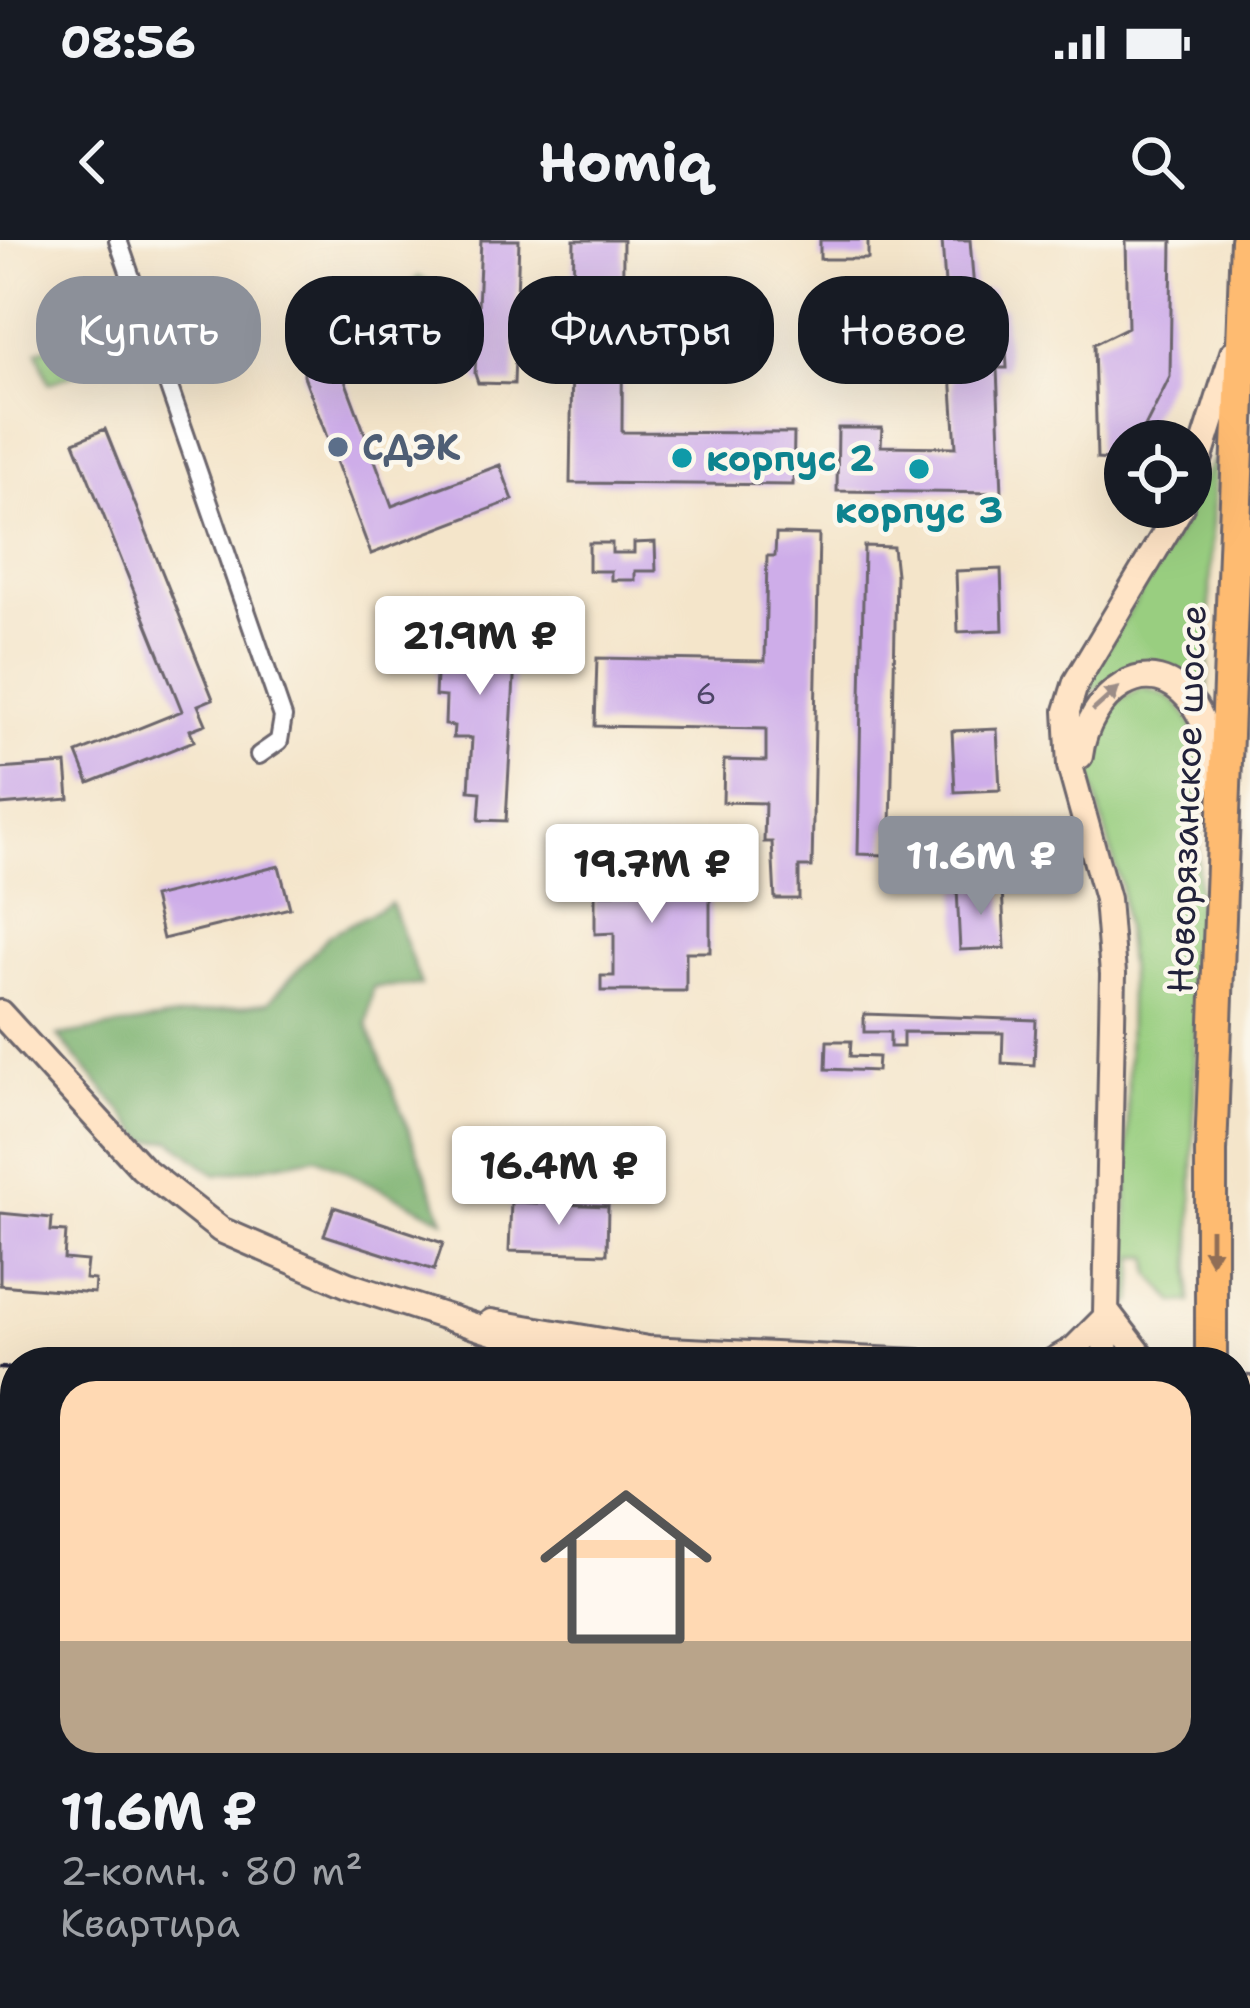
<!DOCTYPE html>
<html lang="ru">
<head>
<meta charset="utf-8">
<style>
	:root { --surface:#171b24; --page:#20242c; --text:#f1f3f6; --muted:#9ea1a6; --line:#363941; --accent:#8c9099 }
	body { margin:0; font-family:"Shantell Sans",sans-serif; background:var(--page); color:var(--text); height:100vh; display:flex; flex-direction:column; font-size:45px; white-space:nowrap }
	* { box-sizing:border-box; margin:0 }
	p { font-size:39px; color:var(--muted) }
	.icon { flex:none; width:66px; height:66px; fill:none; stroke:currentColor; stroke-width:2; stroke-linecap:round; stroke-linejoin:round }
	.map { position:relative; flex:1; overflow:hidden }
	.side { position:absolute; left:0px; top:1107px; width:1251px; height:663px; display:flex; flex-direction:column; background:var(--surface); border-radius:48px 48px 0 0; box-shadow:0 12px 48px #0002 }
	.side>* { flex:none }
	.guide { position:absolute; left:36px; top:36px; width:1179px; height:108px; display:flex; gap:24px }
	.buttons { position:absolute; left:1104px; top:180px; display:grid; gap:24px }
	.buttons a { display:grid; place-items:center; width:108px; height:108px; border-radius:50%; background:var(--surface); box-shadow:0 12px 48px #0002; font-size:60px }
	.price { position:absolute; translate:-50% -102px; padding:0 27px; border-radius:12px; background:#fff; color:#222; font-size:39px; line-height:78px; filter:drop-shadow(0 3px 6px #0008) }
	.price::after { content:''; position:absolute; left:50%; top:72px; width:36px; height:27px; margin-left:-18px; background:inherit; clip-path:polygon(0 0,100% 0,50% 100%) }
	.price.active { background:var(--accent); color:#fff }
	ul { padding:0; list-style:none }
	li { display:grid; align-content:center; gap:24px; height:636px; padding:0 60px }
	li+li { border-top:3px solid var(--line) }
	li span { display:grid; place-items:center; height:372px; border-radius:36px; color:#555 }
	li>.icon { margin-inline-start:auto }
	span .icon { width:216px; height:216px; fill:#fffc; stroke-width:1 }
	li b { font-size:51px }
	.chip { padding:0 42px; border-radius:48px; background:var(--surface); box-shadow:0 12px 48px #0002; font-size:42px; line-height:108px }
	.chip.active { background:var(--accent); color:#fff }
	.status { display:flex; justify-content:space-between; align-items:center; height:84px; padding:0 60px; background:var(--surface); direction:ltr }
	.status svg { height:33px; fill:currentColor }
	header { display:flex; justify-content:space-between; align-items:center; height:156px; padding:0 60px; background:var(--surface); font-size:54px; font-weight:700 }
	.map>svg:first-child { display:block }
</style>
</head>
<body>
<div class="status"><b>08:56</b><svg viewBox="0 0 49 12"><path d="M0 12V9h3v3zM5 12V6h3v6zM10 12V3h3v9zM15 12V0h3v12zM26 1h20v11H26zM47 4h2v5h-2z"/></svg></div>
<header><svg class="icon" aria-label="back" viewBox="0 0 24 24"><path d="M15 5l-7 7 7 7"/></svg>Homiq<svg class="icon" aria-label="search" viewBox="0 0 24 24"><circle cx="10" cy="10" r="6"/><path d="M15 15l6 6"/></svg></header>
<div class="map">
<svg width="1250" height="1768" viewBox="0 0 1250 1768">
	<rect width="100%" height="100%" fill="#fbf7ec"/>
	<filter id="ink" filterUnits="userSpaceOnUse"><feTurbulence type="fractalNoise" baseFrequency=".00833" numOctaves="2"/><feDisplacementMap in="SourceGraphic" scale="24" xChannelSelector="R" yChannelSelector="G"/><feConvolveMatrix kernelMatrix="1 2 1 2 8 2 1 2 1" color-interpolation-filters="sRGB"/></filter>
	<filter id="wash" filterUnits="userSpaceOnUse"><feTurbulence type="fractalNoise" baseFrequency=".004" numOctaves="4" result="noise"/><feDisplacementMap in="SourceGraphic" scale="48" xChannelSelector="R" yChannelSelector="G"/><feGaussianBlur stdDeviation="2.7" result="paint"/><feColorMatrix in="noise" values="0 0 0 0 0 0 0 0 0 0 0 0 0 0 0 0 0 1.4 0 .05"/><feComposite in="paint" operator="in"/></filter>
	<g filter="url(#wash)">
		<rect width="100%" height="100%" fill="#f4e5ca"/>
		<path fill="#99ce80" stroke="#5e785e" stroke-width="3" d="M 419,37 L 452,53 L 451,85 L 420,77 L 395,56 Z
			M 91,90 L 103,123 L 49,143 L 37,111 Z
			M 1214,218 L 1207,462 L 1132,430 L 1093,450 L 1077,474 L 1082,449 L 1180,288 Z
			M 1142,448 C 1181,455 1194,478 1200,516 L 1191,1062 L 1175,1063 L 1151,1034 L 1150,1017 L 1136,1017 L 1133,1062 L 1126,1065 L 1129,735 L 1121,646 L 1090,536 L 1088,513 L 1100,471 Z"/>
		<path fill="#7ab16e" stroke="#4e6a54" stroke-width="3" d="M 391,663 L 421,745 L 373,747 L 367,784 L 444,980 L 317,917 L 216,935 L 171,900 L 147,901 L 58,796 L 269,762 L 329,695 Z"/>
		<g id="blocks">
			<path fill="#ceade9" d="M 481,0 L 519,0 L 514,144 L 478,143 L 475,134 Z
				M 574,0 L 623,0 L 622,192 L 794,193 L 793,245 L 570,243 Z
				M 820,0 L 868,0 L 868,19 L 820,19 Z
				M 942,0 L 970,0 L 974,50 L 992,49 L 993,68 L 1004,67 L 1007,128 L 997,128 L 1002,253 L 837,251 L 838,188 L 882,188 L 881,206 L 956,207 Z
				M 1126,0 L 1172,0 L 1170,137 L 1138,201 L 1125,201 L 1125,221 L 1097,219 L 1094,104 L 1128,87 Z
				M 324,121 L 327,128 L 339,124 L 392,266 L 500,225 L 513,260 L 371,314 L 304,136 L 304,128 Z
				M 105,189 L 213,459 L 198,465 L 206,484 L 190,490 L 194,501 L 89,543 L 77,513 L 182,471 L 74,202 Z
				M 776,294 L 819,295 L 812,627 L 799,627 L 799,659 L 775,659 L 772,602 L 764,602 L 765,563 L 723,562 L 724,520 L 766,521 L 766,489 L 595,486 L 597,418 L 765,421 L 767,316 L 775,316 Z
				M 655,302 L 656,331 L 635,331 L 635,340 L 611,340 L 611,331 L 589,331 L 589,303 L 612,303 L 612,313 L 634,313 L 634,303 Z
				M 864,306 L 893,307 L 896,334 L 891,588 L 886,588 L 885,615 L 858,614 Z
				M 1001,329 L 1003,390 L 958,392 L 956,331 Z
				M 459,364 L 482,366 L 481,382 L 517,384 L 506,581 L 479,580 L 481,552 L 469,551 L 472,498 L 453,498 L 454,486 L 445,485 L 446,457 L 435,456 L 439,372 L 459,373 Z
				M 997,489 L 1000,550 L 955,552 L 952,491 Z
				M 66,524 L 69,559 L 0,565 L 0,529 Z
				M 614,621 L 686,621 L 686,656 L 710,656 L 710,712 L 686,712 L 686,751 L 601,751 L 601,736 L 614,736 L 614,693 L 595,694 L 595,654 L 614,654 Z
				M 279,626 L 290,668 L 163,699 L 153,657 Z
				M 1002,647 L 1005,708 L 960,710 L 957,649 Z
				M 864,774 L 1036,780 L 1034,825 L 1002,823 L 1003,793 L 903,792 L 903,807 L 890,807 L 890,792 L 864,792 Z
				M 827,801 L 851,801 L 850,816 L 878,817 L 877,831 L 826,829 Z
				M 511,962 L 608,966 L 607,1014 L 509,1011 Z
				M 334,967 L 443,1003 L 434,1030 L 324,995 Z
				M 0,973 L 52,978 L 51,991 L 66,992 L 64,1019 L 87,1021 L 85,1039 L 95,1040 L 94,1053 L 0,1045 Z
				M 55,1755 L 134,1755 L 132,1768 L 54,1768 Z
				M 157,1755 L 411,1755 L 411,1761 L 431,1755 L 571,1755 L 579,1768 L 155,1768 Z
				M 598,1755 L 660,1755 L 669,1768 L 606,1768 Z"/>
		</g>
	</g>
	<g filter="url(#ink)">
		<use href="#blocks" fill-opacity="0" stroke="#6c666d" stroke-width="3"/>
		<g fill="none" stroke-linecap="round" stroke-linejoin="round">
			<defs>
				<path id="street" d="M 118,0 L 283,477 L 279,501 L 259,515
					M 0,1287 L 4,1225
					M 0,1486 L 15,1352"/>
				<path id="secondary" d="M 1191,246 L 1233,113
					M 1080,516 C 1087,457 1149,402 1195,467 C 1209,488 1213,515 1217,539
					M 0,773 L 142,928 L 221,990 L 348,1045 L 585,1122
					M 1109,1074 L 1146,1122
					M 491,1082 L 648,1109 L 918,1122
					M 1051,1122 L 1074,1109 L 1109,1074
					M 1105,1122 L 1113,734 L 1107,659 L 1070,526 L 1067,471 L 1076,442 L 1181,267
					M 1236,1148 L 1250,1149
					M 1236,1172 L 1250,1173
					M 0,1184 L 15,1185
					M 0,1224 L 15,1225
					M 1236,1243 L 1250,1244
					M 876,1755 L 881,1768
					M 975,1768 L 977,1755"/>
				<path id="highway" d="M 1211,1122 L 1211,912 L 1246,0
					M 1193,1768 L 1194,1755
					M 1245,1768 L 1250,1607"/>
			</defs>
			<use href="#street" stroke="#6c666d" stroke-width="22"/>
			<use href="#secondary" stroke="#6c666d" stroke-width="30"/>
			<use href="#highway" stroke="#6c666d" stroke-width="36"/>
			<use href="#street" stroke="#fff" stroke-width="16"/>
			<use href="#secondary" stroke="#ffe4c6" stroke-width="24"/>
			<use href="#highway" stroke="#febb71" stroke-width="30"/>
			<path stroke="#22223b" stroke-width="4.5" d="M 0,1128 L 15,1129
				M 1236,1213 L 1250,1214"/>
		</g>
		<defs><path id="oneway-solid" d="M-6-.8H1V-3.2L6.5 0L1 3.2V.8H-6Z" transform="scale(3)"/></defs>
		<use fill="#9c8d87" href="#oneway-solid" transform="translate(1106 459) rotate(-42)"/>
		<use fill="#906e56" href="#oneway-solid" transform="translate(1211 1006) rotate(90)"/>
	</g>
	<circle fill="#5c6f8a" stroke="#fbf7ec" stroke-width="4.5" cx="338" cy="207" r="12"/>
	<g fill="#0f9aa8" stroke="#fbf7ec" stroke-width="4.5">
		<circle cx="682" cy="218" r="12"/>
		<circle cx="919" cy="229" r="12"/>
	</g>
	<g text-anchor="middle" stroke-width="9" stroke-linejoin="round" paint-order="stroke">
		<g font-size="30" fill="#4d4566">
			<text x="706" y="464">6</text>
		</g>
		<g font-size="36" font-weight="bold" fill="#4e5e75" stroke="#fbf7ec" text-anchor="start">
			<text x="362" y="220">СДЭК</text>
		</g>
		<g font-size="36" font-weight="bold" fill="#0d838f" stroke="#fbf7ec" text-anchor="start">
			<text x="706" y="231">корпус 2</text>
			<text x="919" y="283" text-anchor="middle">корпус 3</text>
		</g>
		<g font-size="36" fill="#22223b" stroke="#fbf7ec">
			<text transform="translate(1186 559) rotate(-88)" y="13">Новорязанское шоссе</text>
		</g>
	</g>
</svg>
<div class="buttons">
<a><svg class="icon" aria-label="locate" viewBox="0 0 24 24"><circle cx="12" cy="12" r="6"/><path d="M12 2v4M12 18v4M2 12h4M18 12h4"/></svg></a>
</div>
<b class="price" style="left:480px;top:458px">21.9M ₽</b>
<b class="price active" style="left:981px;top:678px">11.6M ₽</b>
<b class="price" style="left:652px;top:686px">19.7M ₽</b>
<b class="price" style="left:559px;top:988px">16.4M ₽</b>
<div class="guide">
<a class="chip active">Купить</a>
<a class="chip">Снять</a>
<a class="chip">Фильтры</a>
<a class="chip">Новое</a>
</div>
<section class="side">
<ul>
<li><span style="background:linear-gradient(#ffd9b3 70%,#b9a48a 0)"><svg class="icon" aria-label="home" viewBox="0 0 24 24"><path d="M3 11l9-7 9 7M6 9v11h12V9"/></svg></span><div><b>11.6M ₽</b><p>2-комн. · 80 m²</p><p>Квартира</p></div></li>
</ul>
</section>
</div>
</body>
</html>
